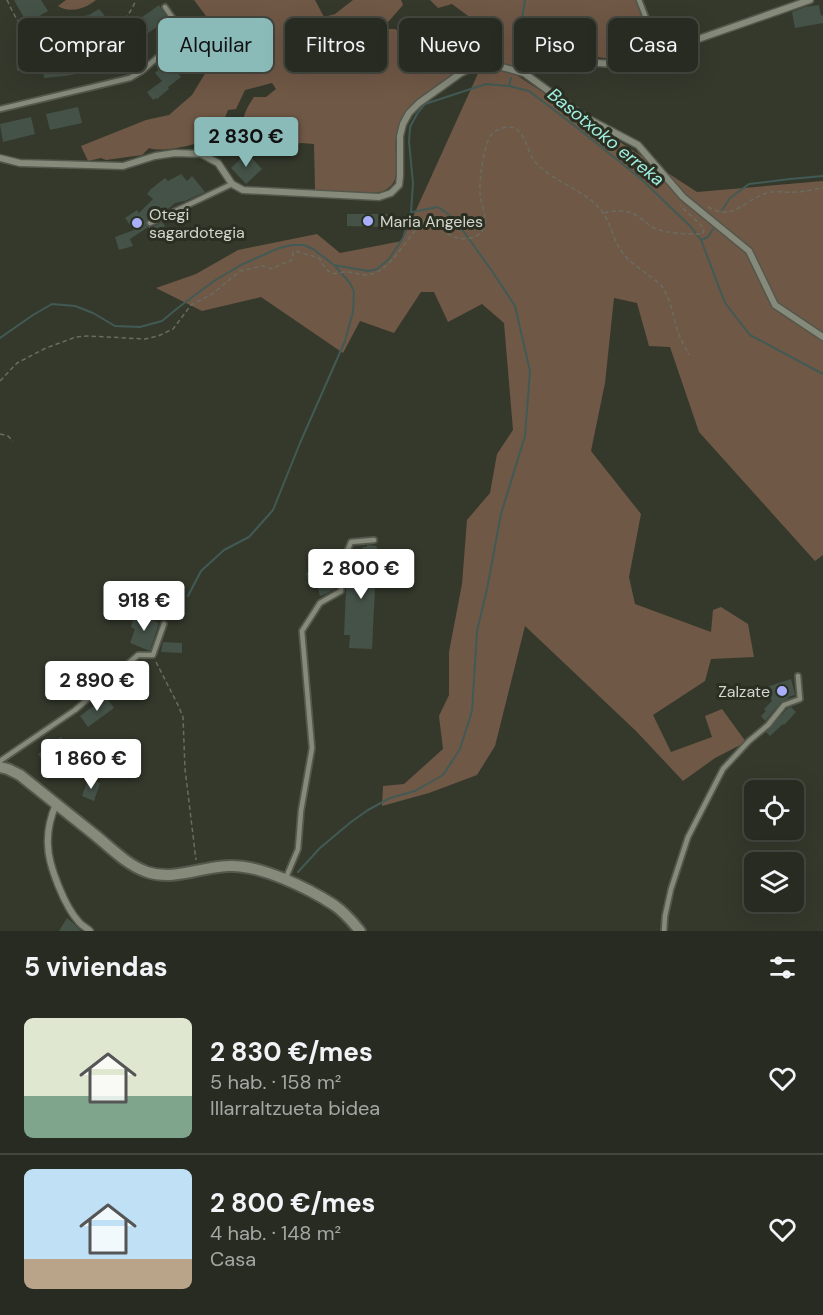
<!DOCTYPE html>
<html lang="es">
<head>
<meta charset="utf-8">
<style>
	:root { --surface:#282b21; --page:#30332a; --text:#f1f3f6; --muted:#a5a7a5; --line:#44473f; --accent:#8bbbb9 }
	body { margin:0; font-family:"DM Sans",sans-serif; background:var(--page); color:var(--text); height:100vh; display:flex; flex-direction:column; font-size:22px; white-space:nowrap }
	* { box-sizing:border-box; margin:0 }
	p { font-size:20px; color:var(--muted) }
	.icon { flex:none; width:33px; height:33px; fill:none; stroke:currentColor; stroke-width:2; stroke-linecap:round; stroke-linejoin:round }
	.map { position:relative; height:931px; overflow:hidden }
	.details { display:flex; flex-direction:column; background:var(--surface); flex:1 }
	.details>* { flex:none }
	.hud { position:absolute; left:18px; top:18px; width:788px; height:54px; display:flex; gap:12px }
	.fabs { position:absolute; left:744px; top:780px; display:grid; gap:12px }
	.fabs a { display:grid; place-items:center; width:60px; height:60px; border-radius:9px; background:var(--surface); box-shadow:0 6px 24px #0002,0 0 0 2px var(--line); font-size:30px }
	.price { position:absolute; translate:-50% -51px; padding:0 14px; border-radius:6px; background:#fff; color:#222; font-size:20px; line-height:39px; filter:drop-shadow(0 2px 3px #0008) }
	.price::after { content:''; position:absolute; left:50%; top:36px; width:18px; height:14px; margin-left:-9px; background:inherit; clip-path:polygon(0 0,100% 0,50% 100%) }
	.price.current { background:var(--accent); color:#111 }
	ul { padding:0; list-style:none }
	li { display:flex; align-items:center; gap:18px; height:150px; padding:0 24px }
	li+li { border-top:2px solid var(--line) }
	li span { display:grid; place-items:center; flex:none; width:168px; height:120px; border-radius:9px; color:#555 }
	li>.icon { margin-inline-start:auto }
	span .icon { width:72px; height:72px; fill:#fffc; stroke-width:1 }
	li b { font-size:26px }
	h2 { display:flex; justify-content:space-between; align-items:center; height:72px; padding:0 24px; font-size:26px }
	.chip { padding:0 21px; border-radius:9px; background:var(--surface); box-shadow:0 6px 24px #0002,0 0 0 2px var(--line); font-size:21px; line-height:54px }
	.chip.current { background:var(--accent); color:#111 }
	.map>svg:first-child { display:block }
</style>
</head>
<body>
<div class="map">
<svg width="823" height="931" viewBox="0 0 823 931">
	<rect width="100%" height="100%" fill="#35392c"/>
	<path fill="#705846" d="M 66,0 L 96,0 C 86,8 71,14 58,6 Z
		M 194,0 L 315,0 L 324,17 L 335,14 L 353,0 L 401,0 L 403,5 L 382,29 L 395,29 L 411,41 L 418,49 L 446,59 L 461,73 C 442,88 403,110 397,134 C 391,155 409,187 376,193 L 315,190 L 314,144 L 301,143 L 268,150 L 263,143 L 258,129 L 242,134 C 242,118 245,110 254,97 L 266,97 L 276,89 L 272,83 L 245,90 L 236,109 L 228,110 L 224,120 L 228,127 L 225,134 C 208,141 166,154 149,148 L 142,155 L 106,160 L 101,158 L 88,161 L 81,146 L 146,120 L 169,115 L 192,95 L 218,52 L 213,49 L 218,32 Z
		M 430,0 L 637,0 L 651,39 L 662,48 L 629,62 L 549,49 L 518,76 L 697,192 L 823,181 L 823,555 L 815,561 L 699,432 L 670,347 L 649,346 L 637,303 L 614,298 L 605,383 L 591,451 L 641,514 L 629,577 L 635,604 L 711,632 L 713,610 L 721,607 L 748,624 L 754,657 L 711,659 L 705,681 L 653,715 L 671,752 L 712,737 L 705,716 L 722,709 L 746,742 L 715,758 L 683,781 L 636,731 L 525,626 L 495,746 L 477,775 L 429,793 L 382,806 L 383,786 L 404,784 L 443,749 L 439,716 L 449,695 L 449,652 L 462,584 L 467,520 L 490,493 L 497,454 L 513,430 L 504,323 L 482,304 L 448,322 L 434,292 L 421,292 L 394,333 L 360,321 L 343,353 L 261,297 L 202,311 L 156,288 L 196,274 L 238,250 L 317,234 L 340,253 L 402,241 L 495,36 L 452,4 L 438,8 Z"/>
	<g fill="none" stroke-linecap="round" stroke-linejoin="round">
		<path stroke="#425a55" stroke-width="2" d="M 515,62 L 525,0
			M 509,86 L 511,78
			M 722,210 L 730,198 L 749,184 L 790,179 L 823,176
			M 701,240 L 708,237 L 713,229
			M 0,338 L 33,315 L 52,304 L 75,306 L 93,313 L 115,326 L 140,327 L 162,321 L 179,307 L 214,281 L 241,265 L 279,248 L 292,245 L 304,245 L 313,249 L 334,265 L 368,271 L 377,269 L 389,259 L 403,238 L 411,212 L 413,183 L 409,142 L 410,127 L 417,114 L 425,104 L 486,84 L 509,86 L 529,91 L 575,126 L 640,178 L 691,227 L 701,240 L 725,303 L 750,335 L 823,374
			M 188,596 L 201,571 L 224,550 L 249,537 L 273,510 L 300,443 L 345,341 L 353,312 L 354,292 L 350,283 L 335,266
			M 298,872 L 320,848 L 351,822 L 368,810 L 390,798 L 415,791 L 443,775 L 460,749 L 472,711 L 477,631 L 487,589 L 501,514 L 525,436 L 530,371 L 515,306 L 492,271 L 464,232 L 448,214 L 438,207 L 412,212"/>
	</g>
	<path fill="#455248" d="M 14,0 L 41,0 L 48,11 L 27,23 Z
		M 159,5 L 168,19 L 137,41 L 127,28 Z
		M 819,5 L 821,16 L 823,15 L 823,23 L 795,28 L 792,12 L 805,7 Z
		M 99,9 L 110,22 L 97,31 L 86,35 L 68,37 L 51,34 L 57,17 L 69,19 L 80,17 L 89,15 Z
		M 115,47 L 119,64 L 100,69 L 96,52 Z
		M 40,56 L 42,69 L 17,71 L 16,59 Z
		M 83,56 L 87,72 L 65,76 L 44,78 L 43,66 L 62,65 L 61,60 Z
		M 162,67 L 167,73 L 173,68 L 181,77 L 168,87 L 169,89 L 157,99 L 156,98 L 153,100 L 147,92 L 162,81 L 155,73 Z
		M 78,107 L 82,123 L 50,130 L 46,114 Z
		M 31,117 L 35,134 L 3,142 L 0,124 Z
		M 258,129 L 263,143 L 247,148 L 242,134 Z
		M 247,153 L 262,169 L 246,184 L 231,168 Z
		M 181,174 L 187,181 L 192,176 L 205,192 L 185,201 L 175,203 L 167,210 L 148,219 L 146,223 L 148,227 L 152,227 L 162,222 L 165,226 L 155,235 L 148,227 L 130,239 L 133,246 L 119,250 L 115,237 L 134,230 L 125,218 L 137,210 L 139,213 L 153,199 L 147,194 L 151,189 L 165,178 L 168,181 Z
		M 347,214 L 390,214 L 390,227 L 347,226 Z
		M 367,545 L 376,546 L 376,547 L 377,547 L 372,649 L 349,648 L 350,635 L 344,635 L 347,566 L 362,565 L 363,547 L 367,547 Z
		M 331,567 L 336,588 L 328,593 L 320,596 L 316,582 L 309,584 L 306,573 L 314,570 L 314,572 Z
		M 135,614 L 159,623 L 150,651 L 130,643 L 135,629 L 131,627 Z
		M 163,642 L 182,643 L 182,653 L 161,652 Z
		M 791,679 L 795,695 L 788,697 L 789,698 L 781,702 L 765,721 L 761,716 L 766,711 L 764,709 L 772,701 L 767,687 Z
		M 106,697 L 114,708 L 88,727 L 80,716 Z
		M 791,707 L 796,712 L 784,725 L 783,724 L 770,736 L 766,732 L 787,709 Z
		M 61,737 L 67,746 L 44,763 L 38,754 Z
		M 88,779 L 100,783 L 94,801 L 82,796 Z
		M 67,918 L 72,922 L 81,931 L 59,931 Z"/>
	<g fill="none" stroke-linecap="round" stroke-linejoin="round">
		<defs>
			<path id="service" d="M 639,0 L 653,36 L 663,42 L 683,43
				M 0,109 L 130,78 L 142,71 L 175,42 L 178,31 L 176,23 L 165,7
				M 150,223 L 232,184
				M 0,761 L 75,710 L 138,655 L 153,655 L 164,624
				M 285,880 L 298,849 L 301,811 L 312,748 L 302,631 L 320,603 L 341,591 L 341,566 L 351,542 L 374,540
				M 664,931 L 665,916 L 671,889 L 688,837 L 723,769 L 749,741 L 768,725 L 784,705 L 800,699 L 798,676"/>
			<path id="minor" d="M 524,73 L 537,62 L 550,56 L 564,56 L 598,63 L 630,65 L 661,52 L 810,0
				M 0,158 L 20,163 L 123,166 L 155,156 L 175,153 L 201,154 L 218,163 L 232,184 L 243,190 L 379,197 L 391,193 L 399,185 L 400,176 L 400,136 L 403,124 L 409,113 L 419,103 L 461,73 L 473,67 L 483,65 L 494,65 L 524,73 L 583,116 L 638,145 L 683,197 L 749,251 L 775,305 L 823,337
				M 56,804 C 51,816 47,831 48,845 C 48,865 65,907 79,922 C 82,926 87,928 90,931"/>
			<path id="tertiary" d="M 0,767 L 8,769 L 20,775 C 45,795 70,815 95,835 C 111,848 127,865 147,872 C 174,881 201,867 228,866 C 259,864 308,888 334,905 C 344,912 352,921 360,931"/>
		</defs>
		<use href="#service" stroke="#54574c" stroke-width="8"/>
		<use href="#minor" stroke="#54574c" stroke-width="9"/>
		<use href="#tertiary" stroke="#54574c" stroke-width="14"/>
		<path stroke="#696c61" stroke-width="1.5" stroke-dasharray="4.5 3" stroke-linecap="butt" d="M 7,0 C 12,10 16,21 25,28 C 31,33 38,36 46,38 C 82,50 121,37 136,0
			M 708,207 C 734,222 743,200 767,193 C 777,190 786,193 795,192 C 805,192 814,189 823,188
			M 604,213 C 617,210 629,209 640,218 C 646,222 649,226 656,229 C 671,234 687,234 703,234 L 704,229 C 698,221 688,214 680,205
			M 0,381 L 17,363 L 46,348 L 76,337 L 88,336 L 145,339 L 158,336 L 173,329 L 191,305 L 212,294 L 240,271 L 263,266 L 273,269 L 275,268 L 277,266 L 292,260 L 293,252 L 295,251 L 319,258 C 325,267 328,276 340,273 C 343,272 345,271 349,272 C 357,273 363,276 372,274 C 393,269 412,228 430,215 L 434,215 C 438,221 441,230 448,234 C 461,242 481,241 485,224 C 487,214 480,203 480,192 C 479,180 484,144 491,135 C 494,131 499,129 503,128 C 525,121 525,151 536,163 C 554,182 582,189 599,208 C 610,219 612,237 620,249 C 629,264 648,273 661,285 C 671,299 673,316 678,332 C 681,340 685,347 689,355
			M 0,434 L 8,436 L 13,441
			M 156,662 L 178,705 L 183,717 L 185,769 L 196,860"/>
		<use href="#service" stroke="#858a7b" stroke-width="4.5"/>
		<use href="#minor" stroke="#858a7b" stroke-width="6"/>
		<use href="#tertiary" stroke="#858a7b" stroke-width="10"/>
	</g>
	<g fill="#a8b0fc" stroke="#2b2f22" stroke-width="2">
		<circle cx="368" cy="221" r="6"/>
		<circle cx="137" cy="223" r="6"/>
		<circle cx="782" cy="691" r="6"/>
	</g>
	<g text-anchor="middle" stroke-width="6" stroke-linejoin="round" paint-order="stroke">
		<g font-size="16" fill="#d3d6ce" stroke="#2b2f22" text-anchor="start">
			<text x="149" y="220">Otegi<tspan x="149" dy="18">sagardotegia</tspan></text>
			<text x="380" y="227">Maria Angeles</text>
			<text x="770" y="697" text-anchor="end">Zalzate</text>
		</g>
		<g font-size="18" font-style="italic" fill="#a1efe3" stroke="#2b2f22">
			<text transform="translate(606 137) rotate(39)" y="6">Basotxoko erreka</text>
		</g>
	</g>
</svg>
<div class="fabs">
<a><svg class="icon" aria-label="locate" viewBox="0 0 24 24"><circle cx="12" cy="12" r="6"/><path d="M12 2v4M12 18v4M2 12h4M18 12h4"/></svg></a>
<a><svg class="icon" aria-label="layers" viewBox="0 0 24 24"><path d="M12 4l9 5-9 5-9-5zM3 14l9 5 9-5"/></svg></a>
</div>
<b class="price current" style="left:246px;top:168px">2 830 €</b>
<b class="price" style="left:361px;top:600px">2 800 €</b>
<b class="price" style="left:144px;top:632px">918 €</b>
<b class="price" style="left:97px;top:712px">2 890 €</b>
<b class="price" style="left:91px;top:790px">1 860 €</b>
<div class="hud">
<a class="chip">Comprar</a>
<a class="chip current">Alquilar</a>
<a class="chip">Filtros</a>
<a class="chip">Nuevo</a>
<a class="chip">Piso</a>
<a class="chip">Casa</a>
</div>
</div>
<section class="details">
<h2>5 viviendas<svg class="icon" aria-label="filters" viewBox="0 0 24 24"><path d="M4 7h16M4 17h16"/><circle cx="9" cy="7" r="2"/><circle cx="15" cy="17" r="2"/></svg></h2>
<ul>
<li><span style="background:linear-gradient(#dfe7d0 65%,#7fa58c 0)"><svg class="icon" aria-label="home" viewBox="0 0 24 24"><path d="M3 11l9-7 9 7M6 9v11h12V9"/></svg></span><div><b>2 830 €/mes</b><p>5 hab. · 158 m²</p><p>Illarraltzueta bidea</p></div><svg class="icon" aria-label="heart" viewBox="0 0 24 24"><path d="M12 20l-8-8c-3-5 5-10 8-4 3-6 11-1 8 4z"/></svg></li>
<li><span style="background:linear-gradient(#bfe0f5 75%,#b9a48a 0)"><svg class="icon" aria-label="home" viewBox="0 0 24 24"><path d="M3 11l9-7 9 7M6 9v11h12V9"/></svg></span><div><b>2 800 €/mes</b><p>4 hab. · 148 m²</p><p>Casa</p></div><svg class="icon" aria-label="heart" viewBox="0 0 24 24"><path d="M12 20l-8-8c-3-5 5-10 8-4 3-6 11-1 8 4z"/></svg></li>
</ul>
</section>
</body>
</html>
